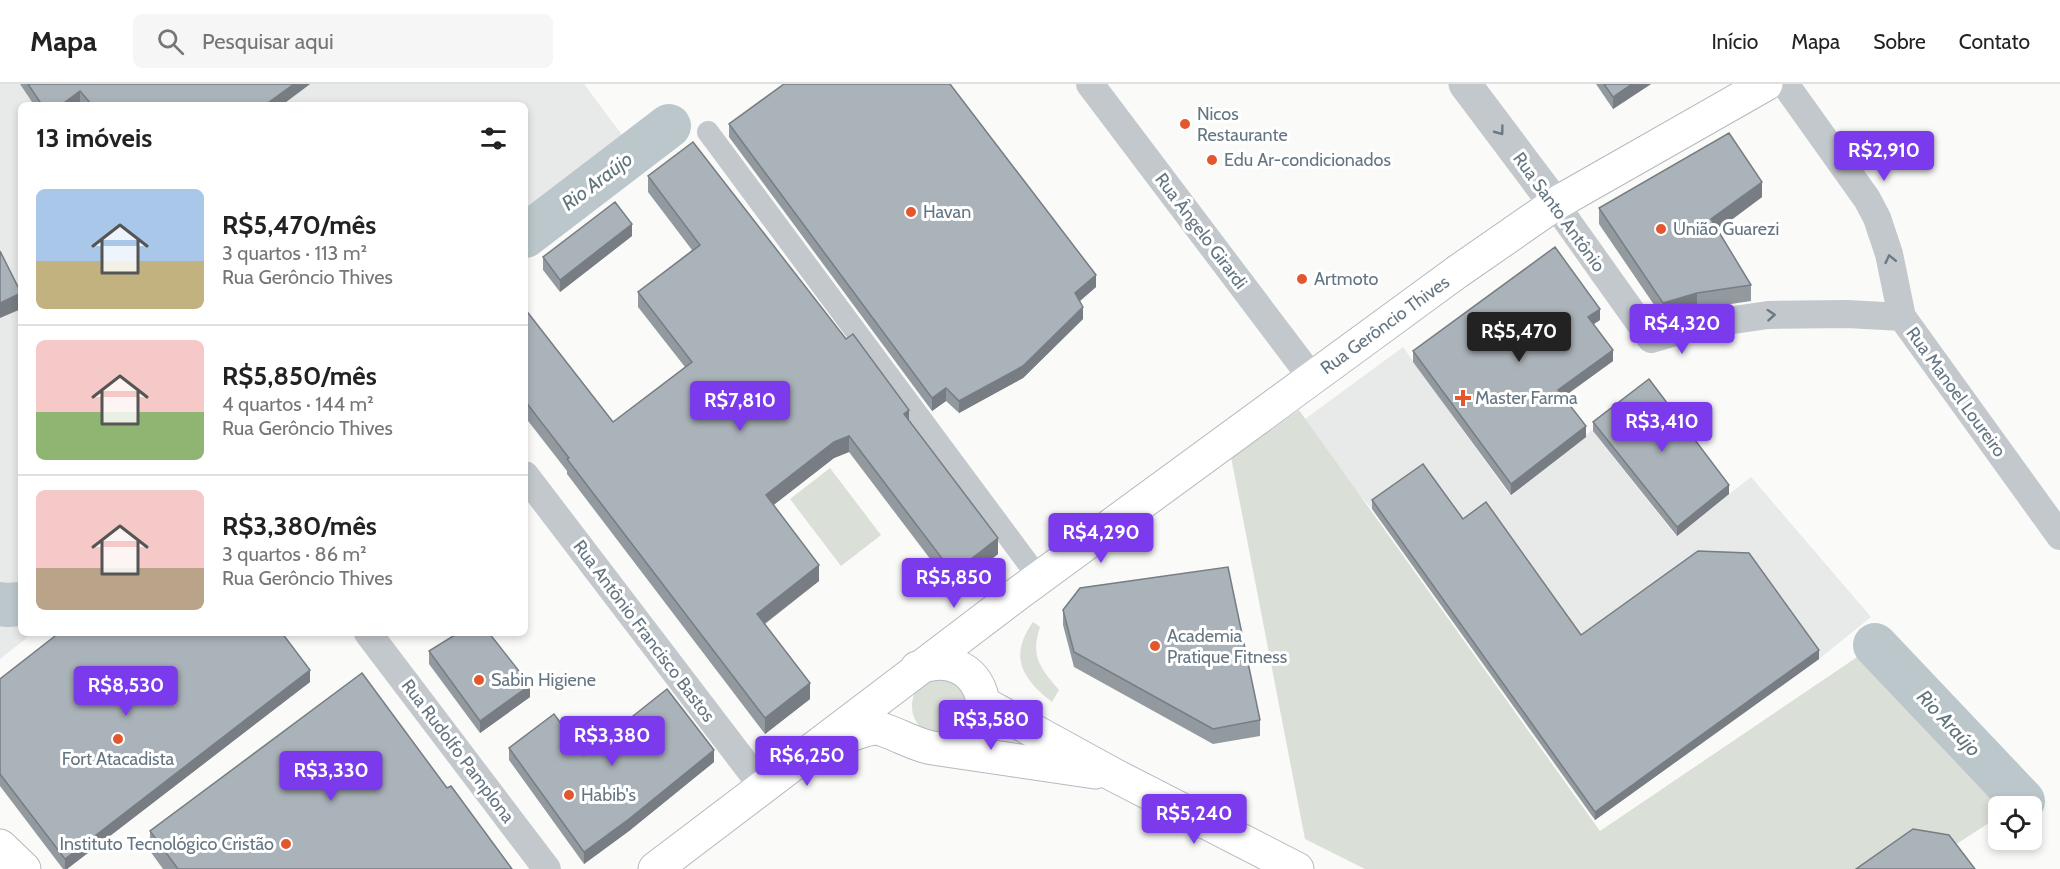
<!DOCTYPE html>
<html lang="pt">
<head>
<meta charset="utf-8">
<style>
	:root { --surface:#fff; --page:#f6f6f6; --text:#222; --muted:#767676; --line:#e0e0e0; --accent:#7c3aed }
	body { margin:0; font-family:Cabin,sans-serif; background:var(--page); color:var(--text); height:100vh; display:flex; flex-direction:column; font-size:22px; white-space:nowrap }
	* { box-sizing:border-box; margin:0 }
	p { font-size:20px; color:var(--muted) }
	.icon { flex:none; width:33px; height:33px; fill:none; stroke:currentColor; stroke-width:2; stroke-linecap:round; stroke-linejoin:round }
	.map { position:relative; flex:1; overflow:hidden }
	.side { position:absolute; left:18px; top:18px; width:510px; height:534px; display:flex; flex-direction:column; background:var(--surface); border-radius:9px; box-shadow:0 3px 9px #0003 }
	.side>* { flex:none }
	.controls { position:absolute; left:1988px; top:712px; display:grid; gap:12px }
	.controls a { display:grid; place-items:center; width:54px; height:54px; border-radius:9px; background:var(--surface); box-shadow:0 3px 9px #0003; font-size:30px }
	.price { position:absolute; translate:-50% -51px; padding:0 14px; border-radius:6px; background:var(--accent); color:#fff; font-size:20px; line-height:39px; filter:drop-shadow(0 2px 3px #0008) }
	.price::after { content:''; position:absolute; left:50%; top:36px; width:18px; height:14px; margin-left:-9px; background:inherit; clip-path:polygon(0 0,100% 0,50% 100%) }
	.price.selected { background:#222; color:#fff }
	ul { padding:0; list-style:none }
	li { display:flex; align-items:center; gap:18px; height:150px; padding:0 18px }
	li+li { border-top:2px solid var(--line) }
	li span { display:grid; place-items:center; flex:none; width:168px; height:120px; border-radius:9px; color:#555 }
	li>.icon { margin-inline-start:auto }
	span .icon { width:72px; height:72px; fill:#fffc; stroke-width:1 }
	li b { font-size:26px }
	h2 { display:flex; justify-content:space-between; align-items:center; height:72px; padding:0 18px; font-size:26px }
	header { display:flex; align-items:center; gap:36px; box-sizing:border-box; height:84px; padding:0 30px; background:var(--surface); border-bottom:2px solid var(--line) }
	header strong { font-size:28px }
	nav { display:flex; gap:33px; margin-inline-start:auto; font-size:21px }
	.search { width:420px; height:54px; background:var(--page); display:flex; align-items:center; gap:15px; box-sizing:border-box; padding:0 21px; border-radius:9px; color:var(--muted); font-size:22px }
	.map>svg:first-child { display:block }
</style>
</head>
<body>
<header>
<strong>Mapa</strong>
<div class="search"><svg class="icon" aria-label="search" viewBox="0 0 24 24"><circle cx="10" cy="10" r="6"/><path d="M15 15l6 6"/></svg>Pesquisar aqui</div>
<nav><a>Início</a><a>Mapa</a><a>Sobre</a><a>Contato</a></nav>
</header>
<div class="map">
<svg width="2060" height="785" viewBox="0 0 2060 785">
	<rect width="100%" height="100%" fill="#fafaf8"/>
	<path fill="#e8e9e9" d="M 0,0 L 584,0 L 634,67 L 525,155 L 525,21 L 21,21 L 21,549 L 33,549 L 0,575 Z
		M 1403,263 L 1508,409 L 1512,411 L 1592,346 L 1676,452 L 1751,393 L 1871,533 L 1819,575 L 1595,736 L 1372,425 L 1356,406 L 1305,335 Z"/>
	<path fill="#dadfd7" d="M 1299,326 L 1600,747 L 1875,561 L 2023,717 L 2014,723 L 1998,723 L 1998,733 L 1918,785 L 1365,785 L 1305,755 L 1231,373 Z
		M 830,384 L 881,451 L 841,482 L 790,415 Z
		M 1033,538 L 1040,543 C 1030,572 1040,584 1059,606 L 1052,618 C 1021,594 1009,572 1033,538 Z
		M 939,593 L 962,603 C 972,627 968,635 947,649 C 941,649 933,649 927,647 C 911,640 908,618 917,605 C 923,598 931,596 939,593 Z"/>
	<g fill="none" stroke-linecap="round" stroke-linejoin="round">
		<path stroke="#bbc7cb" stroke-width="44" d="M 525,152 L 669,42
			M 0,520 L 7,521 L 21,520
			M 1875,561 L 2023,717"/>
		<defs>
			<path id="secondary" d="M 983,619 L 1114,691 L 1297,785
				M 836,656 C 847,653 866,644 876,644 C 880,644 886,647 889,648 C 910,656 934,671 955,662 C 1008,640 980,559 917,584
				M 939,665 L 1095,688
				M 655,785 L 1020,508 L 1457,188 L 1555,120 L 1766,0"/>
			<path id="primary" d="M 0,762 L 24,785"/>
		</defs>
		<use href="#secondary" stroke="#b3babf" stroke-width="35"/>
		<use href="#primary" stroke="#b5babe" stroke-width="35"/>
		<path stroke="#c3c8cc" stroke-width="22" d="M 708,48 L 1039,494"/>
		<path stroke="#c3c8cc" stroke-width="28" d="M 1090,0 L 1312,294
			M 1785,0 L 1867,115 L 1877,134 L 1889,170 L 1902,233 L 2060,452
			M 1555,120 L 1651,255 L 1699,241 L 1768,231 L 1847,230 L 1902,233
			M 525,391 L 763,703
			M 368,549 L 547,785"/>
		<path stroke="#c3c8cc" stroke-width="33" d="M 1465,0 L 1555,120"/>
		<use href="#secondary" stroke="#fff" stroke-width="33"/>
		<use href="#primary" stroke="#fff" stroke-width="33"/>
	</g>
	<path fill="#929a9f" d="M 20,0 L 310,0 L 282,21 L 82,21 L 80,19 L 78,21 L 34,21 Z
		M 1596,0 L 1651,0 L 1613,25 Z
		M 729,40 L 1096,203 L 1080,217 L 1083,235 L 1023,294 L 959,329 L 946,317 L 932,327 L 729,53 Z
		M 648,92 L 909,337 L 998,470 L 953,505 L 849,368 L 834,374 L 773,421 L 819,497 L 765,540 L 810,615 L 765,650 L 567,390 L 567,387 L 525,333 L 525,225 L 613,338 L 685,283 L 638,223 L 638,208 L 692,166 L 648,108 Z
		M 1762,113 L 1718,146 L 1751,201 L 1751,217 L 1697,225 L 1663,234 L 1599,140 L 1599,124 Z
		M 632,152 L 560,208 L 543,186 L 543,173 Z
		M 1600,236 L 1593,240 L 1613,277 L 1563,313 L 1586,353 L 1511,411 L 1413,278 L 1413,267 Z
		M 1593,338 L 1729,410 L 1677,452 L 1593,347 Z
		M 1372,416 L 1463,435 L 1581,551 L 1819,575 L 1595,736 L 1372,425 Z
		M 1063,526 L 1260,636 L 1260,652 L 1213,660 L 1074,583 L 1063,541 Z
		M 429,567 L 530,613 L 480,649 L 429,580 Z
		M 0,595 L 310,598 L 67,785 L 63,785 L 0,702 Z
		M 509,664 L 584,671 L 714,678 L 629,747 L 584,780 L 509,676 Z
		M 447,704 L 512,785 L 163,785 L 150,767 L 150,747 Z"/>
	<path fill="#777d82" d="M 294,0 L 310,0 L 282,21 L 265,21 Z
		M 1632,0 L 1651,0 L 1613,25 L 1613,13 Z
		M 80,7 L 80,19 L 78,21 L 61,21 Z
		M 1762,98 L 1762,113 L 1711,151 L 1711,135 Z
		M 632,140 L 632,152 L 560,208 L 560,196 Z
		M 1096,191 L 1096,203 L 1075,221 L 1075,209 Z
		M 21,209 L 21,225 L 0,234 L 0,219 Z
		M 1697,209 L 1697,225 L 1663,234 L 1663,219 Z
		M 1083,223 L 1083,235 L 1023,294 L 959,329 L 959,317 Z
		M 1600,225 L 1600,236 L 1588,244 L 1588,233 Z
		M 1613,266 L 1613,277 L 1558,317 L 1558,306 Z
		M 946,304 L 946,317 L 932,327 L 932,314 Z
		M 909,326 L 909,342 L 904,330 Z
		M 1586,342 L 1586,353 L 1511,411 L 1511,400 Z
		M 849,352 L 849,368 L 834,374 L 766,427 L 766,411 L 834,358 Z
		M 1729,401 L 1729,410 L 1677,452 L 1677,443 Z
		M 998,454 L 998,470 L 953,505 L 953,489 Z
		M 819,481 L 819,497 L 757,545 L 757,530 Z
		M 1819,566 L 1819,575 L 1595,736 L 1595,728 Z
		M 310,586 L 310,598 L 67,785 L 65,785 L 65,775 Z
		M 810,599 L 810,615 L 765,650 L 765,634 Z
		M 530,601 L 530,613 L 480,649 L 480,637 Z
		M 714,666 L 714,678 L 629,747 L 584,780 L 584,768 Z"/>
	<path fill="#aab3b9" stroke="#777d82" stroke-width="1.5" d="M 28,0 L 294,0 L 265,21 L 92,21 L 80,7 L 61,21 L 42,21 Z
		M 784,0 L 950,0 L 1096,191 L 1075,209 L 1083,223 L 1023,282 L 959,317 L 946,304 L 932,314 L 729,40 Z
		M 1604,0 L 1632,0 L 1613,13 Z
		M 1729,49 L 1762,98 L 1711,135 L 1751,201 L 1697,209 L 1663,219 L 1599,124 Z
		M 693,58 L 846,255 L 853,250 L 909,326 L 904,330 L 998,454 L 953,489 L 849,352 L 834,358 L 808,378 L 766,411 L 819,481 L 757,530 L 810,599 L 765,634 L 567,375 L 569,374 L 525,317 L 525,225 L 613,338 L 692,278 L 638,208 L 700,161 L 648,92 Z
		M 615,118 L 632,140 L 560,196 L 543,173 Z
		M 1555,163 L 1600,225 L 1588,233 L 1613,266 L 1558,306 L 1586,342 L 1511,400 L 1413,267 Z
		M 0,167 L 21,209 L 0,219 Z
		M 1649,295 L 1729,401 L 1677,443 L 1593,338 Z
		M 1423,380 L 1463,435 L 1486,418 L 1581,551 L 1698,467 L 1749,469 L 1819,566 L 1595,728 L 1372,416 Z
		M 1228,483 L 1260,636 L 1213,645 L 1074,568 L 1063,526 L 1080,504 Z
		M 59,549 L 282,549 L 310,586 L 65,775 L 0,690 L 0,595 Z
		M 458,549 L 489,549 L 530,601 L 480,637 L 429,567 Z
		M 362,589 L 447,704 L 451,702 L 512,785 L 178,785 L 150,747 Z
		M 667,605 L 714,666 L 629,735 L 584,768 L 509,664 L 554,630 L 584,671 Z
		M 1913,745 L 1949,751 L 1975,785 L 1856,785 Z"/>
	<defs><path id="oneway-chevron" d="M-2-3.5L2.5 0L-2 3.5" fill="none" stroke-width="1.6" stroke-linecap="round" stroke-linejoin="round" transform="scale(1.5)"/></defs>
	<g stroke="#6a7a87">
		<use href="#oneway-chevron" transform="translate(1500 47) rotate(53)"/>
		<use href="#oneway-chevron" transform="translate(1890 175) rotate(-103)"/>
		<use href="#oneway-chevron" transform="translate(1771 231) rotate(-4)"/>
	</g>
	<g fill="#e4572e" stroke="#fff" stroke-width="2">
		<circle cx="1185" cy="40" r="6"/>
		<circle cx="1212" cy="76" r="6"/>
		<circle cx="911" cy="128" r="6"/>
		<circle cx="1661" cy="145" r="6"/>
		<circle cx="1302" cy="195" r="6"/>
		<path d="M1460 305h6v6h6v6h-6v6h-6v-6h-6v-6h6z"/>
		<circle cx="1155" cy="562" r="6"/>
		<circle cx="479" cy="596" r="6"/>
		<circle cx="118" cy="655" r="6"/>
		<circle cx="569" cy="711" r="6"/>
		<circle cx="286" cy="760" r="6"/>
	</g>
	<g text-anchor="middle" stroke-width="6" stroke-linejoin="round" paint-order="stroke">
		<g font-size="18" fill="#657683" stroke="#fff" text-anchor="start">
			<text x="1197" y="36">Nicos<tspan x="1197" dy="21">Restaurante</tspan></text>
			<text x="1224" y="82">Edu Ar-condicionados</text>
			<text x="923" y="134">Havan</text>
			<text x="1673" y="151">União Guarezi</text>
			<text x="1314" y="201">Artmoto</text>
			<text x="1475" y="320">Master Farma</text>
			<text x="1167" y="558">Academia<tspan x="1167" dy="21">Pratique Fitness</tspan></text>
			<text x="491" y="602">Sabin Higiene</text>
			<text x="118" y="681" text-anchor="middle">Fort Atacadista</text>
			<text x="581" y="717">Habib's</text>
			<text x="274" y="766" text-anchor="end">Instituto Tecnológico Cristão</text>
		</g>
		<g font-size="18" fill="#657683" stroke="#fff">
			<text transform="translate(1559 128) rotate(54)" y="6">Rua Santo Antônio</text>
			<text transform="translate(1201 147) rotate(53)" y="6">Rua Ângelo Girardi</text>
			<text transform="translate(1385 241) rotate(-36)" y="6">Rua Gerôncio Thives</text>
			<text transform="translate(1956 308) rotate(54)" y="6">Rua Manoel Loureiro</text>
			<text transform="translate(644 547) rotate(53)" y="6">Rua Antônio Francisco Bastos</text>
			<text transform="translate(458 667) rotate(53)" y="6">Rua Rudolfo Pamplona</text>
		</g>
		<g font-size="20" font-style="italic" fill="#60757c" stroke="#fff">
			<text transform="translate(597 97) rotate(-37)" y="7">Rio Araújo</text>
			<text transform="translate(1949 639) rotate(47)" y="7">Rio Araújo</text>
		</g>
	</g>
</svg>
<div class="controls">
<a><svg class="icon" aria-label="locate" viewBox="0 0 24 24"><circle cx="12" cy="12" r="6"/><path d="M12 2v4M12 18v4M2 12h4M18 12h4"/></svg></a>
</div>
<b class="price" style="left:1884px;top:98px">R$2,910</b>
<b class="price" style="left:1682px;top:271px">R$4,320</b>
<b class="price selected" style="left:1519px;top:279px">R$5,470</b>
<b class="price" style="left:740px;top:348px">R$7,810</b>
<b class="price" style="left:1662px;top:369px">R$3,410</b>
<b class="price" style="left:1101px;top:480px">R$4,290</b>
<b class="price" style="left:954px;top:525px">R$5,850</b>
<b class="price" style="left:126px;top:633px">R$8,530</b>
<b class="price" style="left:991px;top:667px">R$3,580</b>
<b class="price" style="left:612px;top:683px">R$3,380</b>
<b class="price" style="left:807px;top:703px">R$6,250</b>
<b class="price" style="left:331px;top:718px">R$3,330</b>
<b class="price" style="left:1194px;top:761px">R$5,240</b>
<section class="side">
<h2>13 imóveis<svg class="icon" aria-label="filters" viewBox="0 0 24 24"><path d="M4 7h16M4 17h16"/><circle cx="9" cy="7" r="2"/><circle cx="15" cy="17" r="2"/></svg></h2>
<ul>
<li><span style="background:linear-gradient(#a9c7e8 60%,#c2b280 0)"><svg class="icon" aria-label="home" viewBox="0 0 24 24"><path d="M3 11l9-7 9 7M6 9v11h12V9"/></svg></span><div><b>R$5,470/mês</b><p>3 quartos · 113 m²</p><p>Rua Gerôncio Thives</p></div></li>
<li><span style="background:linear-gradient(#f6c9c9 60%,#8fb573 0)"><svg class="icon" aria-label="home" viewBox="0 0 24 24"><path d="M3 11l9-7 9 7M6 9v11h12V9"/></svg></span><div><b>R$5,850/mês</b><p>4 quartos · 144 m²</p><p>Rua Gerôncio Thives</p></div></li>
<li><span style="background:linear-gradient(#f6c9c9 65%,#b9a48a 0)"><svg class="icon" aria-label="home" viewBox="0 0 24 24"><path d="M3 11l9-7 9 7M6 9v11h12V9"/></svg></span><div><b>R$3,380/mês</b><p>3 quartos · 86 m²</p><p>Rua Gerôncio Thives</p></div></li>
</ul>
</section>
</div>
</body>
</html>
